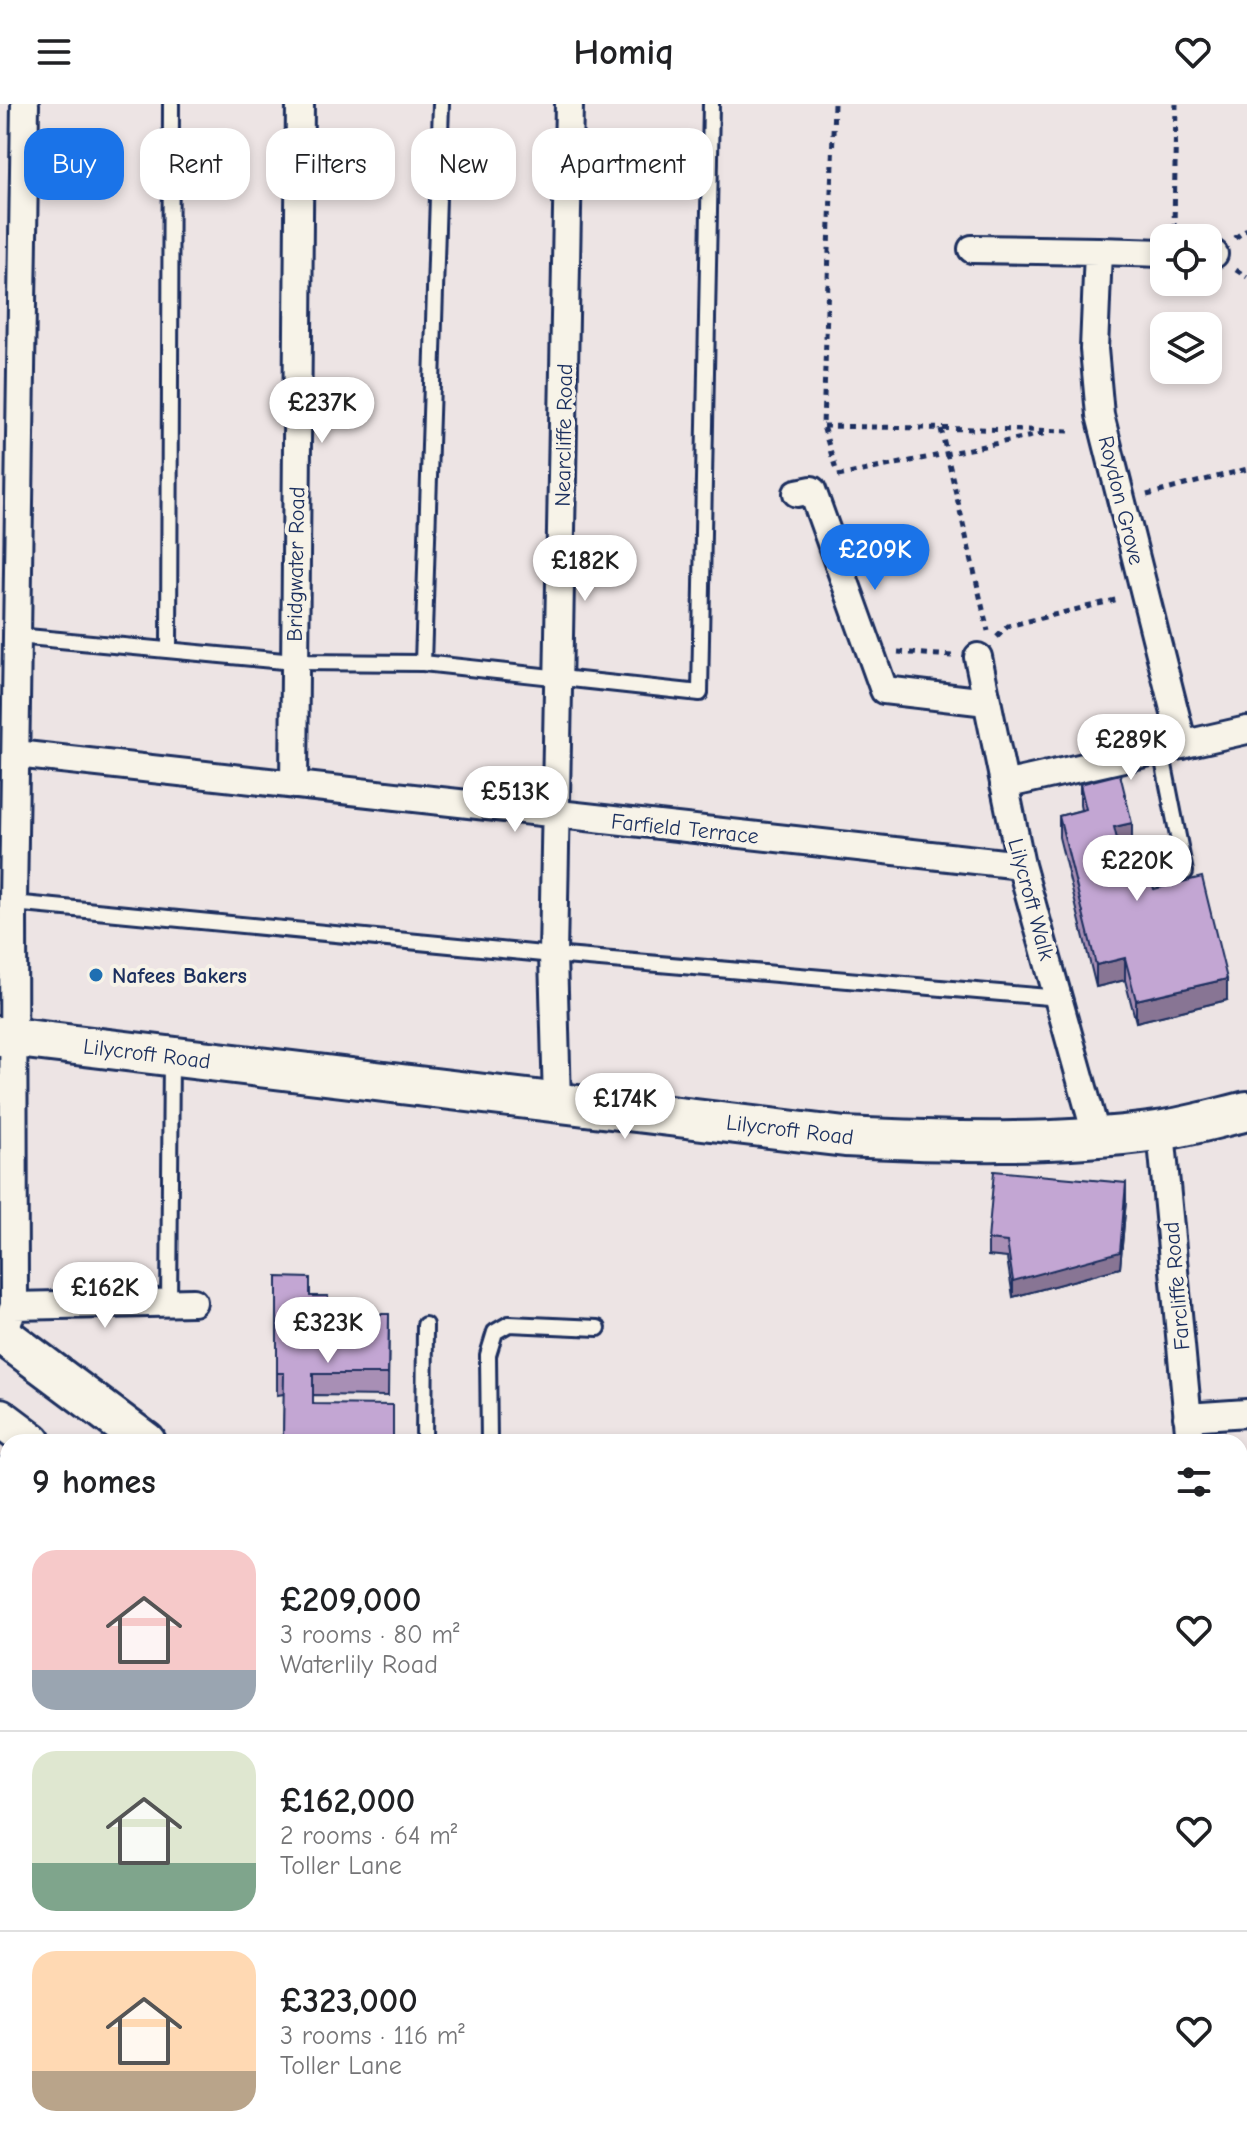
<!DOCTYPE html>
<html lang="en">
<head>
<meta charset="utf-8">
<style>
	:root { --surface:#fff; --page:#f6f6f6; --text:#202124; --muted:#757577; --line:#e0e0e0; --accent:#1a73e8 }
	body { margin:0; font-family:"Comic Neue",sans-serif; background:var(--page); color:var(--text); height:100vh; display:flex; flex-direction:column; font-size:30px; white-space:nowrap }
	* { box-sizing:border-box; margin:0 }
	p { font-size:26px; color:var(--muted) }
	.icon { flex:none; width:44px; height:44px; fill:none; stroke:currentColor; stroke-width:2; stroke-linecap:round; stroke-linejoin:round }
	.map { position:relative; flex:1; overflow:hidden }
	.side { position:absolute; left:0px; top:1330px; width:1248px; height:714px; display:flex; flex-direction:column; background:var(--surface); border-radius:24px 24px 0 0; box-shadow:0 4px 12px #0003 }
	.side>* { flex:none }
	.hud { position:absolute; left:24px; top:24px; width:800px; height:72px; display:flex; gap:16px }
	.tools { position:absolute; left:1150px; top:120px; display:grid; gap:16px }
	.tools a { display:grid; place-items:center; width:72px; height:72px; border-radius:16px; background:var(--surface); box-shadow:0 4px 12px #0003; font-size:40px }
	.price { position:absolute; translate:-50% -68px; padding:0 18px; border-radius:28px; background:#fff; color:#222; font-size:26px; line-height:52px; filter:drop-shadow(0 2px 4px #0008) }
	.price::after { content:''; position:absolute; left:50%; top:48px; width:24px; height:18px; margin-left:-12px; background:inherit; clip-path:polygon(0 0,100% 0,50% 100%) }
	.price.active { background:var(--accent); color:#fff }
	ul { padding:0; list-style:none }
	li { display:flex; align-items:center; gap:24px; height:200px; padding:0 32px }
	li+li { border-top:2px solid var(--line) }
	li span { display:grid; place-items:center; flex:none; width:224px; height:160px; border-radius:24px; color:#555 }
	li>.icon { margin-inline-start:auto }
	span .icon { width:96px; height:96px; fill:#fffc; stroke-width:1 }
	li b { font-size:34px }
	h2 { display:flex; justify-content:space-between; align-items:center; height:96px; padding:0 32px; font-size:34px }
	.chip { padding:0 28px; border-radius:24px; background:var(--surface); box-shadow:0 4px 12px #0003; font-size:28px; line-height:72px }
	.chip.active { background:var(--accent); color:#fff }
	header { display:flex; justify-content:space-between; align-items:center; height:104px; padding:0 32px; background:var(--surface); font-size:36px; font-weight:800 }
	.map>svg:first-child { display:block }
</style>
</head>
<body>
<header><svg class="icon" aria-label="menu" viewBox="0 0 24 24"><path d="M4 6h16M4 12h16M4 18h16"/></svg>Homiq<svg class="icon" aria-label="heart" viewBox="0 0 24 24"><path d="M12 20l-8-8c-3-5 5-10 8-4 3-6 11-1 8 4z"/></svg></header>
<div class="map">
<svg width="1247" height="2043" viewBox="0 0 1247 2043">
	<rect width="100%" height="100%" fill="#ede4e4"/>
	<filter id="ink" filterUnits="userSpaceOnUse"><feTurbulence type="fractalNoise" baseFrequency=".0125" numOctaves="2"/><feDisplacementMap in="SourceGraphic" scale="16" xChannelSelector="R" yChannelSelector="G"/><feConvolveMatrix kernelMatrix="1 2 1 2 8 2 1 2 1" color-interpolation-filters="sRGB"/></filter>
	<g filter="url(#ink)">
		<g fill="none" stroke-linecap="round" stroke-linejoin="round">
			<defs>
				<path id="lane" d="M 17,532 L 294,558 L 423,559 L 700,589 L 711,0
					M 169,546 L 171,0
					M 423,559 L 441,0
					M 1161,646 L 1185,768
					M 13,799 L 553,851 L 1060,894
					M 169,1200 L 171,953
					M 424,1338 L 425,1221
					M 489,1338 L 488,1251 L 495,1228 L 509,1220 L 598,1224"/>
				<path id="street" d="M 972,145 L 1098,147 L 1094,245 L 1100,311 L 1183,641
					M 1098,147 L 1164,149
					M 1208,150 L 1214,150
					M 797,389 L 812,386 L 884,586 L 987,598
					M 978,553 L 1021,761 L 1097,1034
					M 16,650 L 1021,761
					M 294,681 L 300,0
					M 1004,681 L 1247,626
					M 557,998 L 553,851 L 569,0
					M 1161,1027 L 1190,1338
					M 14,1202 L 193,1198
					M 3,1231 L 14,1202 L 13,799 L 25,0
					M 1187,1313 L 1247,1309
					M 1240,1620 L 1247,1619
					M 1240,1789 L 1247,1856
					M 0,1804 L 8,1804
					M 106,2036 L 106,2043"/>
				<path id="secondary" d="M 0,932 L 845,1033 C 949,1038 1054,1041 1157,1027 C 1187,1023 1218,1014 1247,1007
					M 0,1229 L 146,1338
					M 0,1314 L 32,1338
					M 1006,2036 L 1016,2043
					M 1113,2036 L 1123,2043"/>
			</defs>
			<use href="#lane" stroke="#1b2f5e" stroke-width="20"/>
			<use href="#street" stroke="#1b2f5e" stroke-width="32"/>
			<use href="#secondary" stroke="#1b2f5e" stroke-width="44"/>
			<path stroke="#1b2f5e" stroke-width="5" stroke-dasharray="6 6" stroke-linecap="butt" d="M 834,0 L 823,322 L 837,369
				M 1174,125 L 1176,0
				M 1235,134 L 1247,125
				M 1236,166 L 1247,173
				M 823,322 L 1074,327
				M 941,325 L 988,527
				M 838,372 L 1047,329
				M 1147,391 L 1247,365
				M 997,533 L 1008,522 L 1119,495
				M 898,548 L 952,552"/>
			<use href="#lane" stroke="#f7f3e8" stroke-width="14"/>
			<use href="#street" stroke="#f7f3e8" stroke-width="26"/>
			<use href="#secondary" stroke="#f7f3e8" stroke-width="38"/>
		</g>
		<path fill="#a88fb5" stroke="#1b2f5e" stroke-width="2" d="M 1080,680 L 1132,740 L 1119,743 L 1122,755 L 1154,785 L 1227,896 L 1136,918 L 1125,876 L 1096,883 L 1059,733 L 1059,712 L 1081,706 L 1080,701 Z
			M 1126,1096 L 1120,1164 L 1013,1193 L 1007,1154 L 988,1152 L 988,1136 Z
			M 277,1173 L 328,1204 L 352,1210 L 389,1210 L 388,1292 L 313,1291 L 313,1300 L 393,1338 L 283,1338 L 284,1290 L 277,1291 Z
			M 0,1353 L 8,1354 L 8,1533 L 0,1533 Z
			M 0,1814 L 3,1917 L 3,1938 L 0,1938 Z"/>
		<path fill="#887494" stroke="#1b2f5e" stroke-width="2" d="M 1132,719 L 1132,740 L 1114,744 L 1114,723 Z
			M 1125,854 L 1125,876 L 1096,883 L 1096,861 Z
			M 1227,875 L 1227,896 L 1136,918 L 1136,896 Z
			M 1126,1079 L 1126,1096 L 1120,1164 L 1013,1193 L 1013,1177 Z"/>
		<path fill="#c3a6d3" stroke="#1b2f5e" stroke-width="2" d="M 1120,670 L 1132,719 L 1114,723 L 1122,755 L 1145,750 L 1154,785 L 1202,773 L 1227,875 L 1136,896 L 1125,854 L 1096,861 L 1059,712 L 1086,705 L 1080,680 Z
			M 994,1067 L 1126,1079 L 1120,1148 L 1013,1177 L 1007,1138 L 988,1136 Z
			M 277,1173 L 310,1174 L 310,1192 L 328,1192 L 328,1204 L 352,1204 L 352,1210 L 389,1210 L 388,1270 L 313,1270 L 313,1300 L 393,1301 L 393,1338 L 299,1338 L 299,1334 L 283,1334 L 284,1269 L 277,1269 Z
			M 0,1353 L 8,1354 L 8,1512 L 0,1512 Z
			M 0,1814 L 3,1917 L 0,1917 Z"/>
	</g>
	<circle fill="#1f6fb2" stroke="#f7f3e8" stroke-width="3" cx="96" cy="871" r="8"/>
	<g text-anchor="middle" stroke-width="8" stroke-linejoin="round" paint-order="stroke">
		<g font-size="22" fill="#1b2f5e" stroke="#f7f3e8">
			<text transform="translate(563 331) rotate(-89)" y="8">Nearcliffe Road</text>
			<text transform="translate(1122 396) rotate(76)" y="8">Roydon Grove</text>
			<text transform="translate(295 460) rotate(-89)" y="8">Bridgwater Road</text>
			<text transform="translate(685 724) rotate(6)" y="8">Farfield Terrace</text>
			<text transform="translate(1032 795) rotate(75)" y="8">Lilycroft Walk</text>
			<text transform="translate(147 949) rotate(7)" y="8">Lilycroft Road</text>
			<text transform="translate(790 1025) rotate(7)" y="8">Lilycroft Road</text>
			<text transform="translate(1176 1182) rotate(-95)" y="8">Farcliffe Road</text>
		</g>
		<g font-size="22" font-weight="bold" fill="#1b2f5e" stroke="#f7f3e8" text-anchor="start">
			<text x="112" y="879">Nafees Bakers</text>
		</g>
	</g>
</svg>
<div class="tools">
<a><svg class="icon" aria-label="locate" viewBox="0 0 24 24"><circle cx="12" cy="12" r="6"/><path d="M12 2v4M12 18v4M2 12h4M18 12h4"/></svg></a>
<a><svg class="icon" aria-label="layers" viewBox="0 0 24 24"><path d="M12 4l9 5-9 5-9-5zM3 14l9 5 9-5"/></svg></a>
</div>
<b class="price" style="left:322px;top:341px">£237K</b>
<b class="price active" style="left:875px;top:488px">£209K</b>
<b class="price" style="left:585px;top:499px">£182K</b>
<b class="price" style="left:1131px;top:678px">£289K</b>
<b class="price" style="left:515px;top:730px">£513K</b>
<b class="price" style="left:1137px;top:799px">£220K</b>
<b class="price" style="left:625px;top:1037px">£174K</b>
<b class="price" style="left:105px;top:1226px">£162K</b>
<b class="price" style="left:328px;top:1261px">£323K</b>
<div class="hud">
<a class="chip active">Buy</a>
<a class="chip">Rent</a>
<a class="chip">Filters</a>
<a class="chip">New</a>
<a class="chip">Apartment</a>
</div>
<section class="side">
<h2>9 homes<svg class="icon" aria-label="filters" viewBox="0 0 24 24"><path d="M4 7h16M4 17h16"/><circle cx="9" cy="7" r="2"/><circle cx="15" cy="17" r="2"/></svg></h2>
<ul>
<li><span style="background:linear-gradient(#f6c9c9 75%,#9aa5b1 0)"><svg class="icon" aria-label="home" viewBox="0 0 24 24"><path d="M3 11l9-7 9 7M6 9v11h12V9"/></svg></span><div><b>£209,000</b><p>3 rooms · 80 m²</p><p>Waterlily Road</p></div><svg class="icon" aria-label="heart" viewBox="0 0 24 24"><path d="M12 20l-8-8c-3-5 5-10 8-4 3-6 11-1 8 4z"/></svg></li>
<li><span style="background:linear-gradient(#dfe7d0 70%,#7fa58c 0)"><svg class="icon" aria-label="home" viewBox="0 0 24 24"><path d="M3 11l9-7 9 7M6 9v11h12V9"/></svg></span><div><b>£162,000</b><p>2 rooms · 64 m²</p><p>Toller Lane</p></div><svg class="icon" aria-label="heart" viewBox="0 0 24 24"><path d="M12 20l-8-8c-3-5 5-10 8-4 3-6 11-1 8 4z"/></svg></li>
<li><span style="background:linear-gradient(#ffd9b3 75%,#b9a48a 0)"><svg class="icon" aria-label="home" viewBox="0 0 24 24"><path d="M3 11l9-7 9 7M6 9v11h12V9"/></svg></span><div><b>£323,000</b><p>3 rooms · 116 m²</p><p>Toller Lane</p></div><svg class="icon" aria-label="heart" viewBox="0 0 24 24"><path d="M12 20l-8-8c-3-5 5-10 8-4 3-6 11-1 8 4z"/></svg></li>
</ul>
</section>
</div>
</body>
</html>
